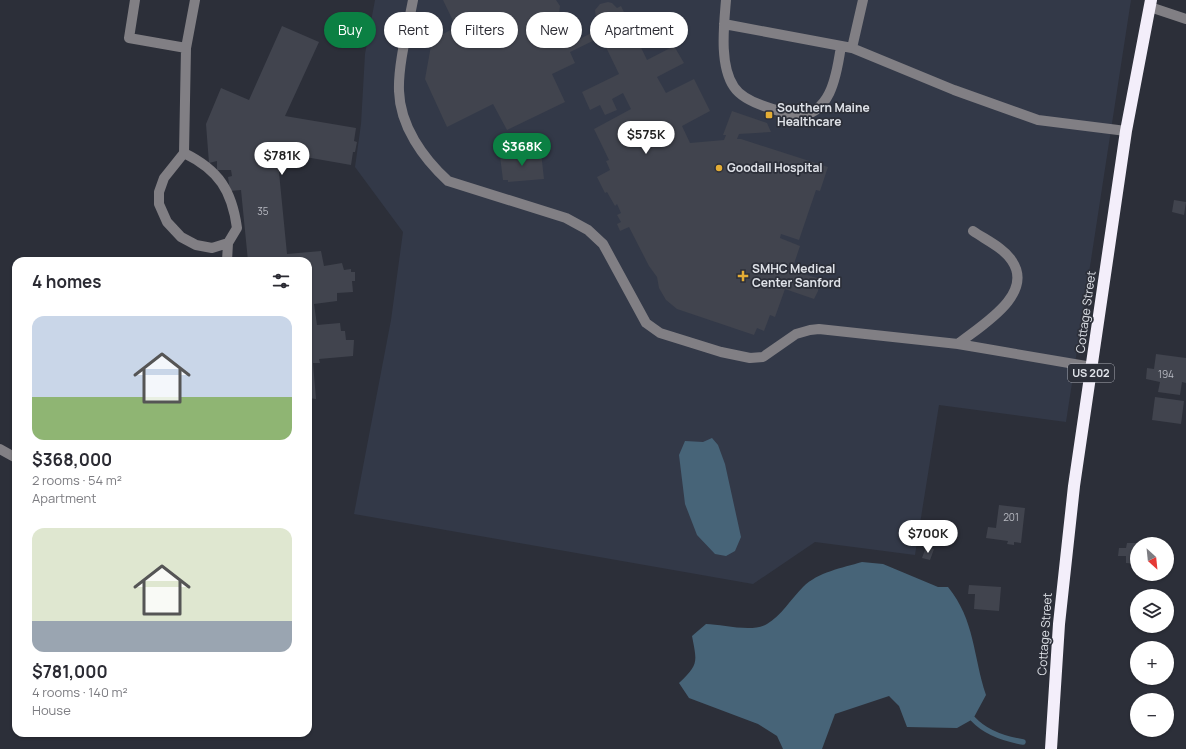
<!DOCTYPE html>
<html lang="en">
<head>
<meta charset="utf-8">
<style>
	:root { --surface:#fff; --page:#f2f2f3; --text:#2b2b33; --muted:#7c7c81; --accent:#0b8043 }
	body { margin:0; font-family:Manrope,sans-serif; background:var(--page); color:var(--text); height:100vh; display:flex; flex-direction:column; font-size:15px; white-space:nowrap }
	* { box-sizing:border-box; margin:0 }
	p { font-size:13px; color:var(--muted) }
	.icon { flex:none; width:22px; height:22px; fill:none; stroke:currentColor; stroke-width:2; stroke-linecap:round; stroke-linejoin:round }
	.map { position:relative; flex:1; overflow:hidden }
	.panel { position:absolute; left:12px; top:257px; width:300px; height:480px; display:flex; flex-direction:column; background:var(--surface); border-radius:12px; box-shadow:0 1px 3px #0004 }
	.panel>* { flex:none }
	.hud { position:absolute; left:324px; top:12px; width:380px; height:36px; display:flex; gap:8px }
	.needle { width:26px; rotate:153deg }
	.controls { position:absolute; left:1130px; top:537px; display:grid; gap:8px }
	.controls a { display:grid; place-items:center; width:44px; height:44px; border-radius:50%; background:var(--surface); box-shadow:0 1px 3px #0004; font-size:20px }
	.price { position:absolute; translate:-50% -34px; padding:0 9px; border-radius:14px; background:#fff; color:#222; font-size:13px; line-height:26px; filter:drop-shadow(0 1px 2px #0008) }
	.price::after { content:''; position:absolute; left:50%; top:24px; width:12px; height:9px; margin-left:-6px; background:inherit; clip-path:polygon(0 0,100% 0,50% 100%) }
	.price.selected { background:var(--accent); color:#fff }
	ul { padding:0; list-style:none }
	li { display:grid; align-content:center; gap:8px; height:212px; padding:0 20px }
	li span { display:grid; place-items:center; height:124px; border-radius:12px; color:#555 }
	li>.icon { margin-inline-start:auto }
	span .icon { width:72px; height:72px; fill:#fffc; stroke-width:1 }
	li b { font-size:17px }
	h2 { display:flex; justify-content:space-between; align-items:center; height:48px; padding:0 20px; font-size:17px }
	.pill { padding:0 14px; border-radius:18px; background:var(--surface); box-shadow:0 1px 3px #0004; font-size:14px; line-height:36px }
	.pill.selected { background:var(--accent); color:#fff }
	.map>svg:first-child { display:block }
</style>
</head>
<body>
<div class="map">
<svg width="1186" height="749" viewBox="0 0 1186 749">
	<rect width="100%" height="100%" fill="#2c2f39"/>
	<path fill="#333948" d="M 375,0 L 1131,0 L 1066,422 L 939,405 L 915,555 L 815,542 L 753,584 L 354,514 L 391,320 L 403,232 L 355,167 L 361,124 L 365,54 Z"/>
	<path fill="#476478" d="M 712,438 L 718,445 L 725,464 L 741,537 L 735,551 L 726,556 L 715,554 L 697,535 L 685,504 L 679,455 L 685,441 L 703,442 Z
		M 862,562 L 883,564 L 938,587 L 948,587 C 975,620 973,656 986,695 L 973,719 L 957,728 L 907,727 L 899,706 L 889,696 L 835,714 L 822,749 L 783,749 L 777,736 L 758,724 L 689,698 L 679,683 C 699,664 697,662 692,636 L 706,624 C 722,624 752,633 767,624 C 781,616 791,599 803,587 C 818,572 842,568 862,562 Z"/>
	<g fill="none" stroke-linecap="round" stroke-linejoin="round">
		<path stroke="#476478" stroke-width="5.5" d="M 973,719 C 986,733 1005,739 1023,742"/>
	</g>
	<path fill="#41444e" d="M 443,0 L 556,0 L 560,6 L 559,14 L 574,42 L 597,30 L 593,21 L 596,19 L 595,10 L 600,4 L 608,2 L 612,3 L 617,8 L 621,6 L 647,60 L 674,46 L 684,63 L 657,77 L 666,93 L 694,79 L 710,111 L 682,126 L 690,143 L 724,140 L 726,135 L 723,135 L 732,111 L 767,123 L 771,132 L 739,134 L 737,139 L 741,139 L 828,167 L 820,191 L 816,190 L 799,240 L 781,234 L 780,238 L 800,246 L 792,270 L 820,279 L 818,291 L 814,299 L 785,289 L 775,317 L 770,315 L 764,331 L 757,328 L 754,335 L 677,309 L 666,300 L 659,288 L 657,277 L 649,266 L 629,227 L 620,231 L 617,224 L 621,222 L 617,215 L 621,213 L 617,204 L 615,206 L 607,192 L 605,193 L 597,177 L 610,170 L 606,161 L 609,160 L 594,129 L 631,109 L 623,93 L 612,99 L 617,110 L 605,115 L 600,105 L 590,110 L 582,92 L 619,74 L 601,37 L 570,52 L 575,63 L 552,74 L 565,102 L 507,130 L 493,104 L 447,127 L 425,79 L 432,40 L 456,27 Z
		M 282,26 L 319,42 L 285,116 L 356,128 L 354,141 L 357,142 L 355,152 L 353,152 L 351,165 L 277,152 L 287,254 L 321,251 L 324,266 L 342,263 L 344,270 L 351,269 L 351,272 L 355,272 L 355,281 L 352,281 L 353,292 L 337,293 L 337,301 L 314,304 L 317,325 L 340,323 L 341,331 L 345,331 L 346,340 L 354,340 L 353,356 L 319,359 L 320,363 L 313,363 L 316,399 L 308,398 L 308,261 L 248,261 L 241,190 L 230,191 L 228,177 L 232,176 L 231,170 L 217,170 L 217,161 L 209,163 L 206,124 L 221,88 L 249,100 Z
		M 541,152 L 544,179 L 508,182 L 508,180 L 503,180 L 500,156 Z
		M 1174,200 L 1186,202 L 1184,215 L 1172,212 Z
		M 1156,354 L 1186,358 L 1186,383 L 1182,382 L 1180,395 L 1158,392 L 1160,382 L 1146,379 L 1147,368 L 1154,369 Z
		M 1155,397 L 1184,401 L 1181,424 L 1152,420 Z
		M 999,505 L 1025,508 L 1021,543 L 1014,542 L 1014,545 L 1007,544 L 1008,541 L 986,538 L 988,527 L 996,528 Z
		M 1127,543 L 1137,543 L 1137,564 L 1126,563 L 1126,556 L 1118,556 L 1119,548 L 1126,548 Z
		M 926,547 L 934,549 L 930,560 L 922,558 Z
		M 969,585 L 1001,587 L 999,611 L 974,609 L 975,594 L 968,594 Z"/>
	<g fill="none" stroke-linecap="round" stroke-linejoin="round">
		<path stroke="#817f84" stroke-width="10" d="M 135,0 L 129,38 L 186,48
			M 413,0 C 408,27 398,64 399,91 C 400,126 423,158 448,181 L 566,218 L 588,230 L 603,244 L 646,323 L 660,333 L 721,352 L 750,358 L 763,357 L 796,334 L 810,330 L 819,329 L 958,344 L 1092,367
			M 726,0 C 724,25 719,65 734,87 C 742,99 759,105 773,109 C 779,111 787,114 793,115 C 831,119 837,73 841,46
			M 1150,7 L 1186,19
			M 724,24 L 852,48 L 954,90 L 1038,120 L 1126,131
			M 852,48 L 863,0
			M 184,153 C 219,170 232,191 237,228 L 228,243 L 212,248 L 196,245 L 181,237 L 167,222 L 159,204 L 159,192 L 164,178 L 184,153 L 186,48 L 195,0
			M 227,261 L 228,243
			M 958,344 C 980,326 1035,295 1012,261 C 1004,248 986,240 973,231
			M 0,449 L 16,458"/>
		<path stroke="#f3eefa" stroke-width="12" d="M 1051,749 L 1059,624 L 1074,486 L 1126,131 L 1151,0"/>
	</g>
	<g fill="#e4ad35" stroke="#2c2f39" stroke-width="1.5">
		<rect x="765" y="111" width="8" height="8" rx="2"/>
		<circle cx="719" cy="168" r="4"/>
		<path d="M741 270h4v4h4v4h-4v4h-4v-4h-4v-4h4z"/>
	</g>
	<g text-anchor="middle" stroke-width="3.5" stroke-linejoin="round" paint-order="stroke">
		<g font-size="10" fill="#b8bac2">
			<text x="263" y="215">35</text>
			<text x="1166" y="378">194</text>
			<text x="1011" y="521">201</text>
		</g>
		<rect fill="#2c2f39" stroke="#a9acb4" stroke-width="1" x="1068" y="364" width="46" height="18" rx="3"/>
		<g font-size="11" font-weight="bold" fill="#dfe2e8">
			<text x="1091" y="377">US 202</text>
		</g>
		<g font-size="12" font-weight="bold" fill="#dfe2e8" stroke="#2c2f39" text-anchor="start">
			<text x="777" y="112">Southern Maine<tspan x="777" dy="14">Healthcare</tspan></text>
			<text x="727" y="172">Goodall Hospital</text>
			<text x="752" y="273">SMHC Medical<tspan x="752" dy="14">Center Sanford</tspan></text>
		</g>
		<g font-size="12" fill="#dfe2e8" stroke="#2c2f39">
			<text transform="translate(1086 312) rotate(-82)" y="4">Cottage Street</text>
			<text transform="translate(1045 634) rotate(-86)" y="4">Cottage Street</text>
		</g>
	</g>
</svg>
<div class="controls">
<a><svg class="needle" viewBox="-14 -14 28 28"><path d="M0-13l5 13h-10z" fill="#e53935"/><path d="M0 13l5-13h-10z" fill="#7c7c81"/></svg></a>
<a><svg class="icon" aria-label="layers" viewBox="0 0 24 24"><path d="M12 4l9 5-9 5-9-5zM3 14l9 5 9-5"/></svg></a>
<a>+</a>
<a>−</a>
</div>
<b class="price" style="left:646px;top:155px">$575K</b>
<b class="price selected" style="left:522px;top:167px">$368K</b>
<b class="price" style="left:282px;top:176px">$781K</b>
<b class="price" style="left:928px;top:554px">$700K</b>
<div class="hud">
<a class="pill selected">Buy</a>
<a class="pill">Rent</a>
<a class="pill">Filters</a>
<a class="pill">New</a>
<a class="pill">Apartment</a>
</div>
<section class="panel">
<h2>4 homes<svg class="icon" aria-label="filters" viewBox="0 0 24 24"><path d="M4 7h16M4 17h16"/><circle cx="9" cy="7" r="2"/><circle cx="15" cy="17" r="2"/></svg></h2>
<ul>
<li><span style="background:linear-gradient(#c9d6e8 65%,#8fb573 0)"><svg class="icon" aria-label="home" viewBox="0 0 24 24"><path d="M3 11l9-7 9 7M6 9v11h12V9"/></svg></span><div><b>$368,000</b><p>2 rooms · 54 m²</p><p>Apartment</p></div></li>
<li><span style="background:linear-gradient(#dfe7d0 75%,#9aa5b1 0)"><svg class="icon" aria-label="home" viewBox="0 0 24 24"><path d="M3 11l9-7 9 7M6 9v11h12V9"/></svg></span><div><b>$781,000</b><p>4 rooms · 140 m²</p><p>House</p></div></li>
</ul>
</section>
</div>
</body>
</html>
